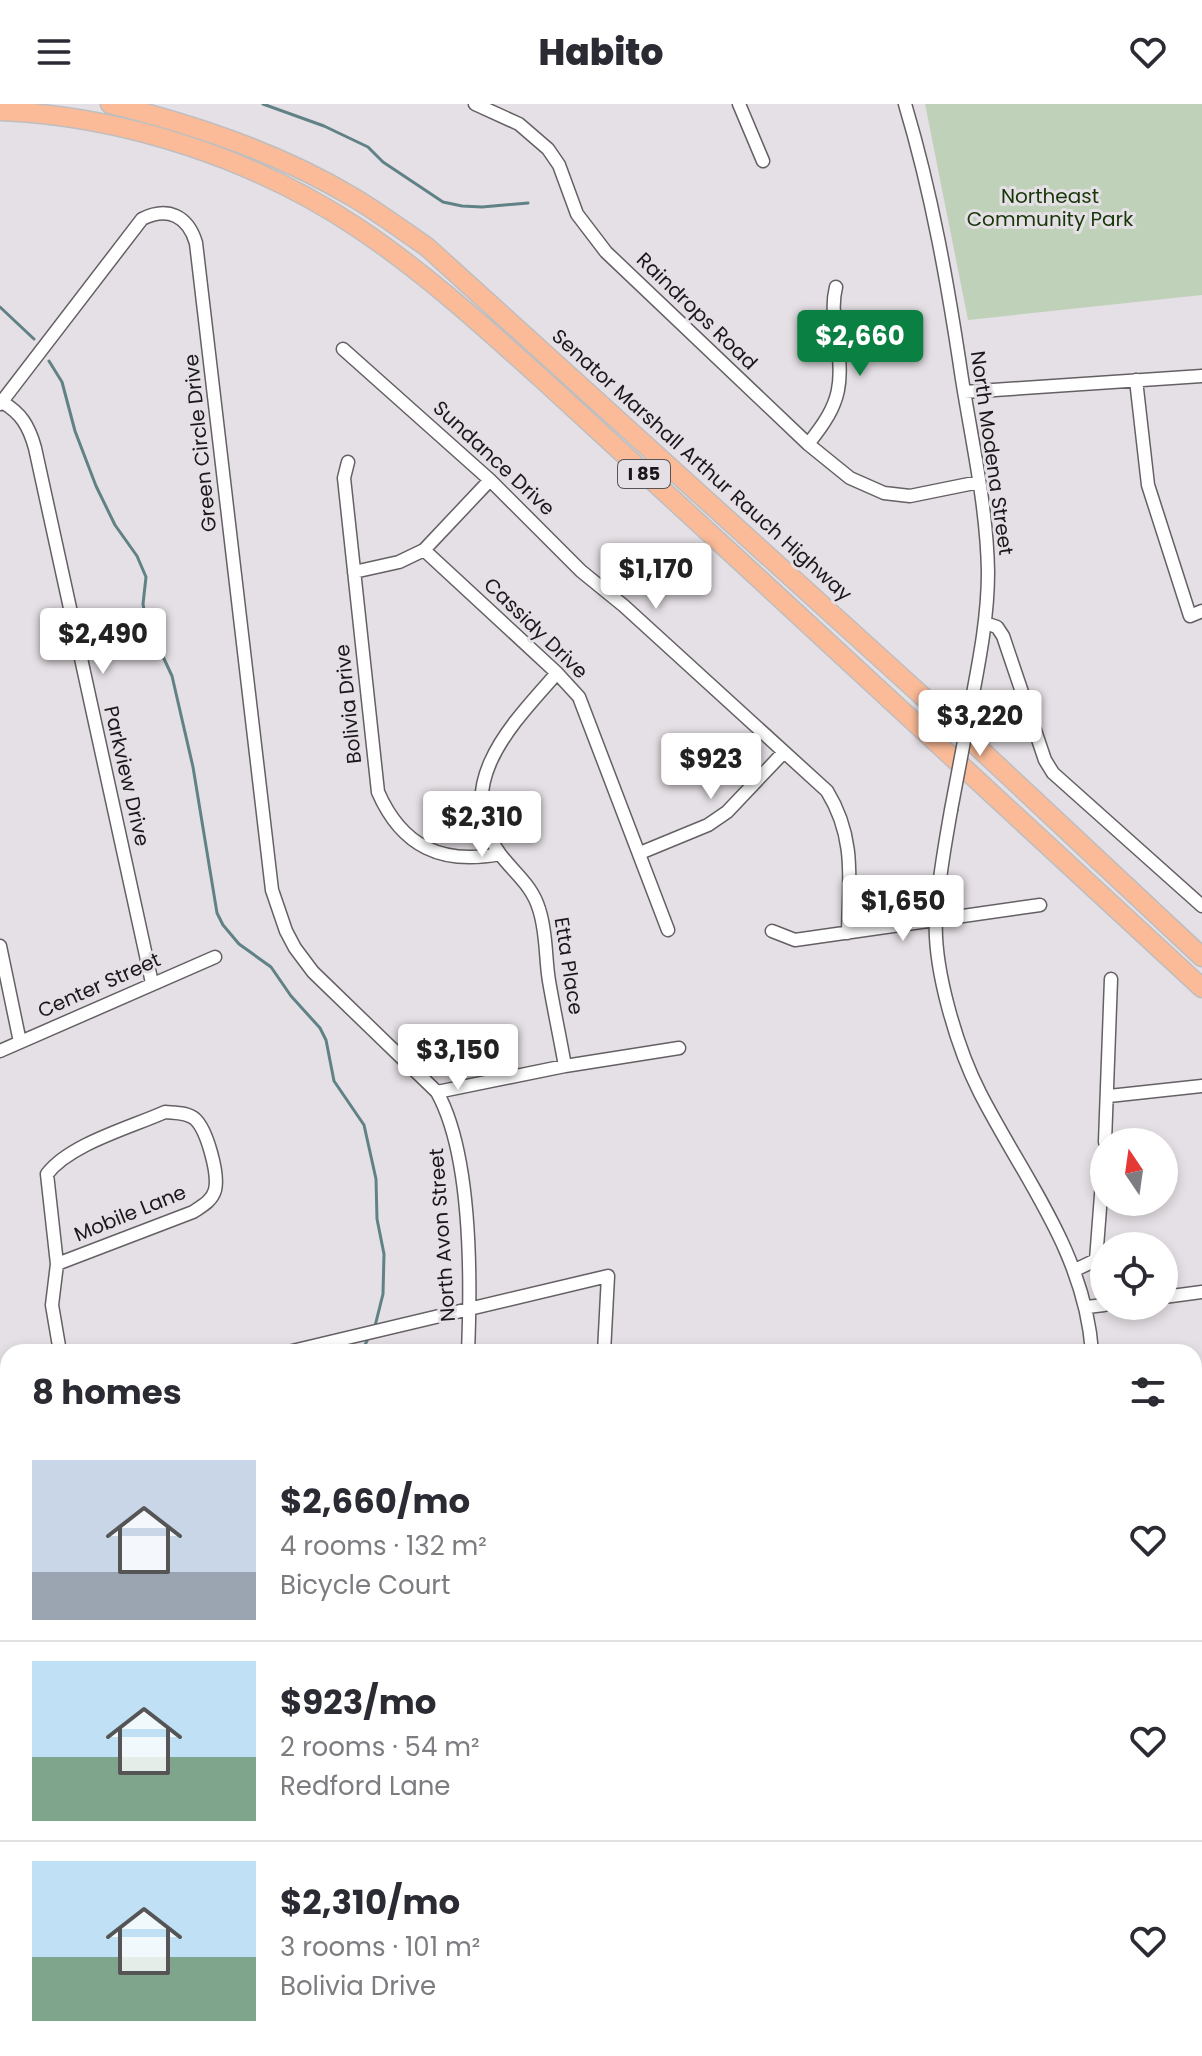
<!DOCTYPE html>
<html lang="en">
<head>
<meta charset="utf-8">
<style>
	:root { --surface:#fff; --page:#f7f7f7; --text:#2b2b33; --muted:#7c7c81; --line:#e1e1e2; --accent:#0b8043 }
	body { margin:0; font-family:Poppins,sans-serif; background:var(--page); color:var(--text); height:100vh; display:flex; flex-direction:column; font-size:30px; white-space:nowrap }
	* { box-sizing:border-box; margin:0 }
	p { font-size:26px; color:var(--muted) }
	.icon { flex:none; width:44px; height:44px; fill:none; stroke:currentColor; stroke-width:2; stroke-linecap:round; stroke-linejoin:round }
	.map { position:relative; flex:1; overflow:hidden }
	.details { position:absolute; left:0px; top:1240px; width:1202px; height:712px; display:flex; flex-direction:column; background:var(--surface); border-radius:24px 24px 0 0; box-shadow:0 4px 12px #0003 }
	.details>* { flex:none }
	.needle { width:52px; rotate:347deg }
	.buttons { position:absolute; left:1090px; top:1024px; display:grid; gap:16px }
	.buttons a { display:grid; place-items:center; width:88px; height:88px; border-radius:50%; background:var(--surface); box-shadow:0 4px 12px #0003; font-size:40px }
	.price { position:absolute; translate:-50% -68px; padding:0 18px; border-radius:8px; background:#fff; color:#222; font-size:26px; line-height:52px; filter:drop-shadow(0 2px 4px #0008) }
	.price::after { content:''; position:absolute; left:50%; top:48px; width:24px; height:18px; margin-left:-12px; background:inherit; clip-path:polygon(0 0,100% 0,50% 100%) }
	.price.selected { background:var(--accent); color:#fff }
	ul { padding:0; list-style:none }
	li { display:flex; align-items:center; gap:24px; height:200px; padding:0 32px }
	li+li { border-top:2px solid var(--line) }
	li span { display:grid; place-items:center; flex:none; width:224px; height:160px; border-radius:0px; color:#555 }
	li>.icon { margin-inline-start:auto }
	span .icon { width:96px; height:96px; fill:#fffc; stroke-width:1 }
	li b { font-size:34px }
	h2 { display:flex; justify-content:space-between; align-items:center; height:96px; padding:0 32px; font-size:34px }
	header { display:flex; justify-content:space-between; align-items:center; height:104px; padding:0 32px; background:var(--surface); font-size:36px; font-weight:800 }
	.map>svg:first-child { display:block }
</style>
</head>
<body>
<header><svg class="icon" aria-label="menu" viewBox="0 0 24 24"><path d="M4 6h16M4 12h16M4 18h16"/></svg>Habito<svg class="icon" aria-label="heart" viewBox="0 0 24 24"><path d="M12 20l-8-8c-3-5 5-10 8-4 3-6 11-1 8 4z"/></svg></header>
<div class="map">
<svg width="1202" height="1952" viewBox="0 0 1202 1952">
	<rect width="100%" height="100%" fill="#e5e0e5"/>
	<path fill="#c0d1ba" d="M 925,0 L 1202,0 L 1202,191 L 968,216 Z
		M 8,1684 L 8,1944 L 401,1944 L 405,1952 L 0,1952 L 0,1686 Z"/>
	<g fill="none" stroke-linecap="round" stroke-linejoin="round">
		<path stroke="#608286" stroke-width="3" d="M 263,0 L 324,22 L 368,43 L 383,58 L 443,98 L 462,102 L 482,103 L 528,99
			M 0,203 L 34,235
			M 49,257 L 62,278 L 75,327 L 96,382 L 115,421 L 137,452 L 146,473 L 143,500 L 146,516 L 172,572 L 193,663 L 217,809 L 223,821 L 239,840 L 271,863 L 291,892 L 320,924 L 326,936 L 334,977 L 364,1021 L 376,1075 L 377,1115 L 384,1150 L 383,1190 L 375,1222
			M 361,1248 L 367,1237
			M 478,1944 L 478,1952"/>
		<defs>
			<path id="minor" d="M 475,0 L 519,20 L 548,45 L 559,61 L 577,110 L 606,148 L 808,340 L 850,374 L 884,389 L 910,392 L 979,378
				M 739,0 L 763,57
				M 905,0 C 932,90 948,181 962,275 C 972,338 987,403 988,468 C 988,511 980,553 972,595
				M 343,245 L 490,376 L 581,467 L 624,502 L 827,687 C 856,734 849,776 848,829
				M 1136,276 L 1148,381 L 1190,512 L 1202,507
				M 964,288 L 1202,272
				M 2,298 C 21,309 29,322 35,344 L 152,879
				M 0,300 L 142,115 C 168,102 188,112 196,139 L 272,786 L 286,827 L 295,844 L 313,868 L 437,988 C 472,1051 471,1176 468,1248
				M 808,340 C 843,297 843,280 836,227 C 834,212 832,199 836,183
				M 348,358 L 344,374 L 378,688 C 402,743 442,761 500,750
				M 424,446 L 557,569 L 579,593 L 668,826
				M 354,468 L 399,458 L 424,446 L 490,376
				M 985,519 L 997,523 L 1003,532 L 1045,656 L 1053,669 L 1202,802
				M 557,569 C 514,618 449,681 500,750 C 514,769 532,781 539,805 C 547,829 545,853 549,877 C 554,906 560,934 565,962
				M 951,706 C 945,741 938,777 936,814 C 933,864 957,944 980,989 C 1024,1075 1085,1149 1092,1248
				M 640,749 L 708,721 L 727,708 L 784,648
				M 772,827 L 795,836 L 1040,801
				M 0,842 L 20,938
				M 0,947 L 215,853
				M 437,988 L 565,962 L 679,944
				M 1109,992 L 1202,982
				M 165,1008 C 175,1009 187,1008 195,1015 C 207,1026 219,1070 215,1086 C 212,1097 202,1102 193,1108 L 57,1160 L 47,1070 C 70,1040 129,1024 165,1008 Z
				M 1105,1038 L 1111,875
				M 57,1160 L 52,1201 L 60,1248
				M 1075,1166 L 1096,1156 L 1104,1052
				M 1164,1193 L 1202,1188
				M 1087,1203 L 1104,1201
				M 288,1248 L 608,1172 L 604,1248
				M 0,1319 L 8,1316
				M 1194,1791 L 1202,1827
				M 927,1944 L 929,1952
				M 1075,1944 L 1077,1952
				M 787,1952 L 788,1944
				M 1177,1952 L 1202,1946"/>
			<path id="highway" d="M 110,0 C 193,20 277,48 351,92 C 377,107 402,126 427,143 L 951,618 L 1202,853
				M 0,7 C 124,12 255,55 358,124 C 424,168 482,221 541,274 C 612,339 683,405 754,470 C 903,608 1053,746 1202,884"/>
		</defs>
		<use href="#minor" stroke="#646064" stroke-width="15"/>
		<use href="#highway" stroke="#bfbebf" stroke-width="21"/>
		<use href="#minor" stroke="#fff" stroke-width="12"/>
		<use href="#highway" stroke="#fbbb98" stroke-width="18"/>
		<defs>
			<path id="rail" d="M 1194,1535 L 1202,1528
				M 794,1952 L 794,1944"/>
		</defs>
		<use href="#rail" stroke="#7b787b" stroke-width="6"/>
		<use href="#rail" stroke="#e5e0e5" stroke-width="3" stroke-dasharray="9" stroke-linecap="butt"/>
		<defs>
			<path id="minor-bridge" d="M 951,706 L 972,595"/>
		</defs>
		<use href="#minor-bridge" stroke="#646064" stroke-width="15" stroke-linecap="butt"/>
		<use href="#minor-bridge" stroke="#fff" stroke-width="12"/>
	</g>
	<g text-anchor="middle" stroke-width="6" stroke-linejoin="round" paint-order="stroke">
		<rect fill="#e5e0e5" stroke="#575457" stroke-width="2" x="618" y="356" width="52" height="28" rx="6"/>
		<g font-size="18" font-weight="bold" fill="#1a181a">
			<text x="644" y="376">I 85</text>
		</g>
		<g font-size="20" fill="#173708" stroke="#e5e0e5">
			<text x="1050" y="99">Northeast<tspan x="1050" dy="23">Community Park</tspan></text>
		</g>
		<g font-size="20" fill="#1a181a" stroke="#e5e0e5">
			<text transform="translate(697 207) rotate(44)" y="7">Raindrops Road</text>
			<text transform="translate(200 339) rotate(-96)" y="7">Green Circle Drive</text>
			<text transform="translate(992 349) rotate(82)" y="7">North Modena Street</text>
			<text transform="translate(494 354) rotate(43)" y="7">Sundance Drive</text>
			<text transform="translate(702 361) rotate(42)" y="7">Senator Marshall Arthur Rauch Highway</text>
			<text transform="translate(536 524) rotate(44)" y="7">Cassidy Drive</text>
			<text transform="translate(348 600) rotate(-96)" y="7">Bolivia Drive</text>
			<text transform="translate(127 672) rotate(77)" y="7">Parkview Drive</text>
			<text transform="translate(569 862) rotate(81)" y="7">Etta Place</text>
			<text transform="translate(99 881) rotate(-24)" y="7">Center Street</text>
			<text transform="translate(130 1109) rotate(-22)" y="7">Mobile Lane</text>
			<text transform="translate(442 1131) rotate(-94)" y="7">North Avon Street</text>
		</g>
	</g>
</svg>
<div class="buttons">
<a><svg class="needle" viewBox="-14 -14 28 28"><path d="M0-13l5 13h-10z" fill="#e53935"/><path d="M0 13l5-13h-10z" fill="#7c7c81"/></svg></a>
<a><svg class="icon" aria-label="locate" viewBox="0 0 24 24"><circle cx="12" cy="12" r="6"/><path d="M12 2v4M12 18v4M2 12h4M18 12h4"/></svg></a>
</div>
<b class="price selected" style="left:860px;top:274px">$2,660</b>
<b class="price" style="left:656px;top:507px">$1,170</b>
<b class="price" style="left:103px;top:572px">$2,490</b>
<b class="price" style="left:980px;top:654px">$3,220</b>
<b class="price" style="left:711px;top:697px">$923</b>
<b class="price" style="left:482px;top:755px">$2,310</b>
<b class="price" style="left:903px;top:839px">$1,650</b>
<b class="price" style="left:458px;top:988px">$3,150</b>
<section class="details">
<h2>8 homes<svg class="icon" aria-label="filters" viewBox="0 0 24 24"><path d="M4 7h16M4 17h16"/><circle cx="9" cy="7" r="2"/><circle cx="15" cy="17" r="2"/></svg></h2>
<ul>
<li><span style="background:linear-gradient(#c9d6e8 70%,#9aa5b1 0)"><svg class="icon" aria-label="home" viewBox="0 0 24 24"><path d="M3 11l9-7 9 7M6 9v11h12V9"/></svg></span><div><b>$2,660/mo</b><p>4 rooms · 132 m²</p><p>Bicycle Court</p></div><svg class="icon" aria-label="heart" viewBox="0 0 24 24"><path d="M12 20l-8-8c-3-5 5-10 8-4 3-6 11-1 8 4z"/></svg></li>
<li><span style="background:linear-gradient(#bfe0f5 60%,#7fa58c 0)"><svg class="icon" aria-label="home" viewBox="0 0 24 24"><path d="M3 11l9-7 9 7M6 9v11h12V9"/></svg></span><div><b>$923/mo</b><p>2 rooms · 54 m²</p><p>Redford Lane</p></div><svg class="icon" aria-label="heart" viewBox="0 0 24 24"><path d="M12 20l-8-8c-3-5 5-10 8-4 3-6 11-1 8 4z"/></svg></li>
<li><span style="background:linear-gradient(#bfe0f5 60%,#7fa58c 0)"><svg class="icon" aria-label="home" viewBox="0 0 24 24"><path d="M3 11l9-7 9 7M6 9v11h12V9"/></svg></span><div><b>$2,310/mo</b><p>3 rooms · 101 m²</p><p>Bolivia Drive</p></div><svg class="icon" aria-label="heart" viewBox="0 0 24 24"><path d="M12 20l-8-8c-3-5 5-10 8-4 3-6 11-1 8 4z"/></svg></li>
</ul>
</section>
</div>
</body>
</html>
